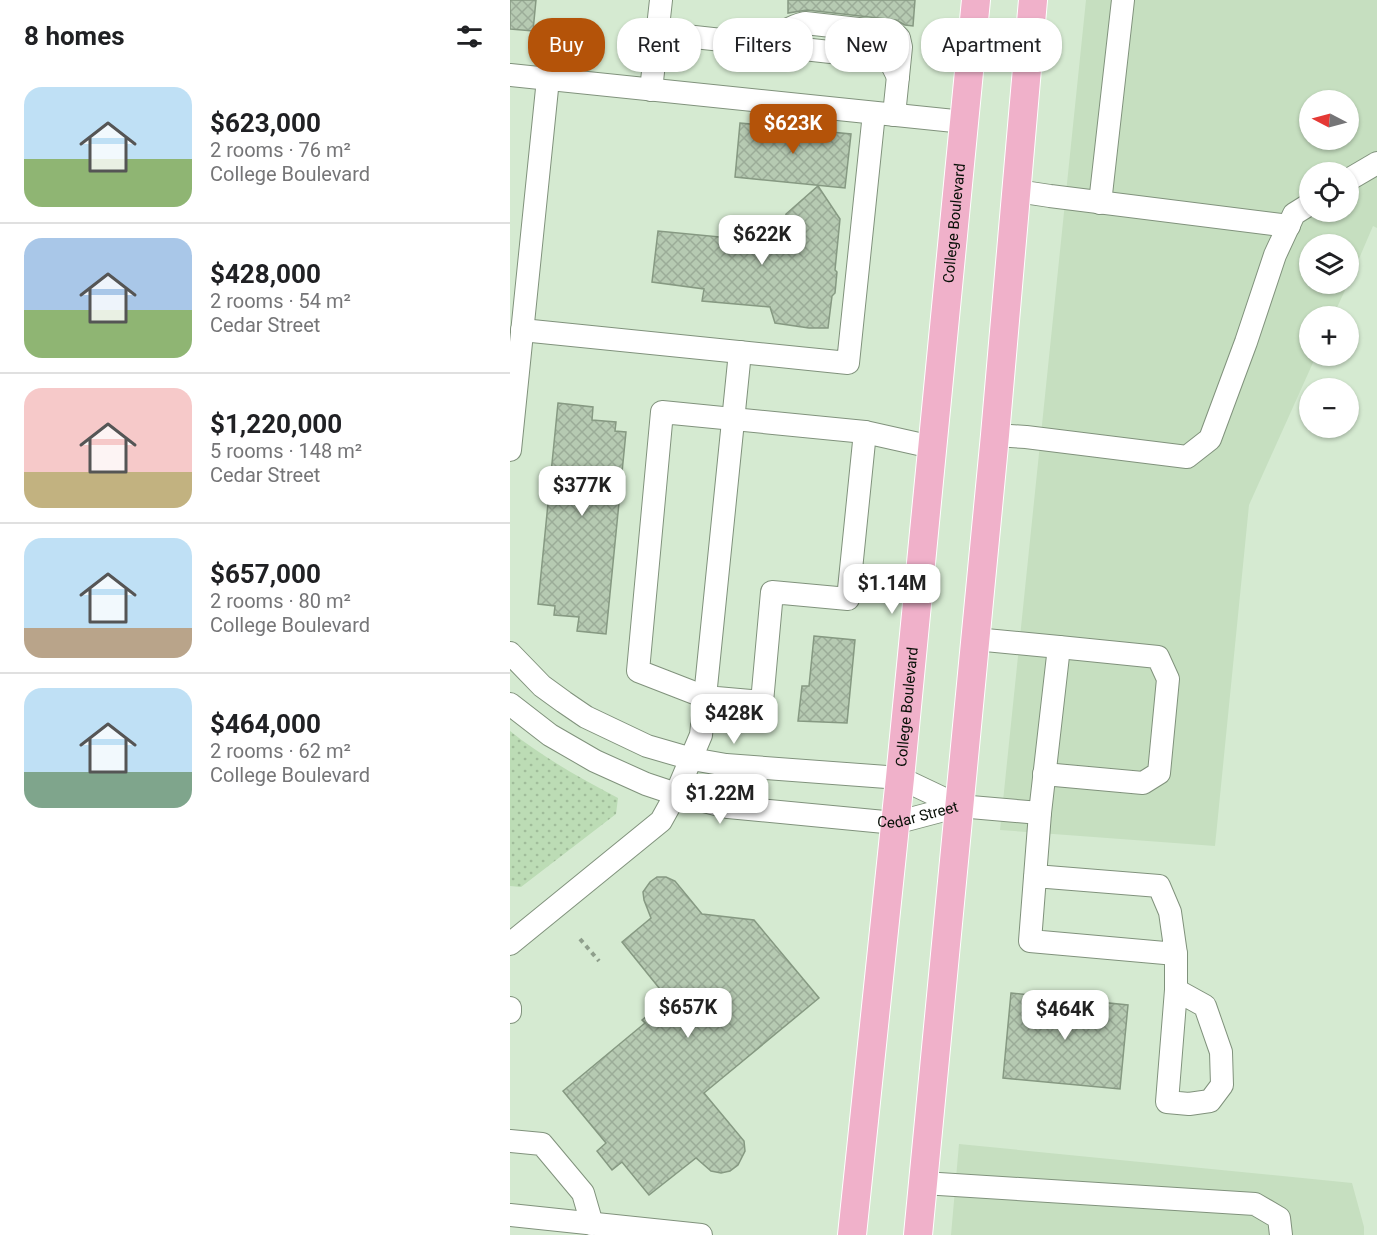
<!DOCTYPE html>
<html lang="en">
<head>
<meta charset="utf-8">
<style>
	:root { --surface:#fff; --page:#f2f2f2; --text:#202124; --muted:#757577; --line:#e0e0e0; --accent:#b45309 }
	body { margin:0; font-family:Roboto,sans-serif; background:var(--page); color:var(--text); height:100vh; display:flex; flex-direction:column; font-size:22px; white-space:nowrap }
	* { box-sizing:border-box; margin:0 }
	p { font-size:20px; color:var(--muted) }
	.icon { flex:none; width:33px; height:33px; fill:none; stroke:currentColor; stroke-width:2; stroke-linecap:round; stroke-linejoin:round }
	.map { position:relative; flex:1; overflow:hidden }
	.sheet { display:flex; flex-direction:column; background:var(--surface); width:510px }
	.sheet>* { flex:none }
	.guide { position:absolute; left:18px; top:18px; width:570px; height:54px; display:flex; gap:12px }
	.needle { width:39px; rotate:276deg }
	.controls { position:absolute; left:789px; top:90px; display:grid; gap:12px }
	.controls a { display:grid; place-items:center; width:60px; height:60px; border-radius:50%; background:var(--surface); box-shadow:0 2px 4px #0004; font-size:30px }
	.price { position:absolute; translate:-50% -51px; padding:0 14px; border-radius:12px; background:#fff; color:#222; font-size:20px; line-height:39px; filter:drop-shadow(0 2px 3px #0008) }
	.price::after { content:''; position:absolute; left:50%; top:36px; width:18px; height:14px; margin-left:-9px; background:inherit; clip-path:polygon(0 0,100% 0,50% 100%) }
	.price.on { background:var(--accent); color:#fff }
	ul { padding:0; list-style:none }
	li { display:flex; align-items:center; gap:18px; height:150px; padding:0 24px }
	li+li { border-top:2px solid var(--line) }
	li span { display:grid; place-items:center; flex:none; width:168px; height:120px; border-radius:18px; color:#555 }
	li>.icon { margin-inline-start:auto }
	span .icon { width:72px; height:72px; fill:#fffc; stroke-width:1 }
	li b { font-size:26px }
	h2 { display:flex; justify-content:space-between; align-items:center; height:72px; padding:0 24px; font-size:26px }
	.pill { padding:0 21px; border-radius:24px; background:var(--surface); box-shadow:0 2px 4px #0004; font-size:21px; line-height:54px }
	.pill.on { background:var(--accent); color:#fff }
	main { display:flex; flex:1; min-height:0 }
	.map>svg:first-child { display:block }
</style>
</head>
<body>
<main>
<section class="sheet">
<h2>8 homes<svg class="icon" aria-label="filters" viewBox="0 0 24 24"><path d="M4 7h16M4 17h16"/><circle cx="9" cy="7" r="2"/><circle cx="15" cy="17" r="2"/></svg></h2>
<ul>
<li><span style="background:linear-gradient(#bfe0f5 60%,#8fb573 0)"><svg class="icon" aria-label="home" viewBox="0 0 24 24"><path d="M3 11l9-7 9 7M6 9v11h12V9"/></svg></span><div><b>$623,000</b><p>2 rooms · 76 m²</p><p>College Boulevard</p></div></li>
<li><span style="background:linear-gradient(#a9c7e8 60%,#8fb573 0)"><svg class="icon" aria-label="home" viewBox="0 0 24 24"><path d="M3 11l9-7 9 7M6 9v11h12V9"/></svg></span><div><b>$428,000</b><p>2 rooms · 54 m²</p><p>Cedar Street</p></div></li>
<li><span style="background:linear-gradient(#f6c9c9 70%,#c2b280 0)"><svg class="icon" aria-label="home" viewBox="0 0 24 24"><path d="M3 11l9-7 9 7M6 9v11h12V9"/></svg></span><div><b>$1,220,000</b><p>5 rooms · 148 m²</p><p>Cedar Street</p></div></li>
<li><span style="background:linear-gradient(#bfe0f5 75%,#b9a48a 0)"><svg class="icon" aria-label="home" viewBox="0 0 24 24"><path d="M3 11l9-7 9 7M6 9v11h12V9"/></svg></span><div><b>$657,000</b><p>2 rooms · 80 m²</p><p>College Boulevard</p></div></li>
<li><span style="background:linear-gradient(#bfe0f5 70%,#7fa58c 0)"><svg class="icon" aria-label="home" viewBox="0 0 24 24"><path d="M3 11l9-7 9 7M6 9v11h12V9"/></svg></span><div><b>$464,000</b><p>2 rooms · 62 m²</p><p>College Boulevard</p></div></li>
</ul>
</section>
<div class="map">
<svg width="867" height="1235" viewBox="0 0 867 1235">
	<defs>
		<pattern id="grass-dots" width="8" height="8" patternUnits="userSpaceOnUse" patternTransform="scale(1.5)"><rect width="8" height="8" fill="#bcdcb5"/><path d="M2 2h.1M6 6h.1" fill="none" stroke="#a0bc9a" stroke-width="1.8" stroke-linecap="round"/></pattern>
		<pattern id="building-cross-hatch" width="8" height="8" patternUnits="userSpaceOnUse" patternTransform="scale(1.5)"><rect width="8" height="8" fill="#b6cab2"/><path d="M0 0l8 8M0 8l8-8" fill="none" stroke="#9bac98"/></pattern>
	</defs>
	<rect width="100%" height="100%" fill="#d5ead1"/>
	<path fill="#c6dfc0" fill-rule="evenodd" d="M 576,0 L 867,0 L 867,228 L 863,226 L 839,282 L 838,244 L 800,244 L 800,284 L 838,284 L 823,316 L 800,316 L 800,356 L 806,356 L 739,505 L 705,846 L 490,830 ZM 800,100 L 838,100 L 838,140 L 800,140 ZM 800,172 L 838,172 L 838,212 L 800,212 Z
		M 449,1144 L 842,1183 L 854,1227 L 854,1235 L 441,1235 Z"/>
	<path fill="url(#grass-dots)" d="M 0,731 C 34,758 70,778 108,798 L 106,814 L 11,887 L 0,886 Z"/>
	<path fill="url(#building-cross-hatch)" stroke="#869982" stroke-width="1.5" d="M 0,0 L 26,0 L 23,31 L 0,29 Z
		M 278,0 L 405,0 L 403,26 L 395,25 L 386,20 L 297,10 L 278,13 Z
		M 230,123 L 341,134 L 335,188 L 225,177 Z
		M 308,186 L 330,219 L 325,270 L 327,272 L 325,293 L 322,296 L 318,328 L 299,328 L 265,323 L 260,307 L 192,301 L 194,289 L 142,282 L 148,231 L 273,243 L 276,214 Z
		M 48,403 L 83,407 L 82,420 L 106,422 L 105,431 L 116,432 L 96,634 L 67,631 L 69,617 L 44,615 L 45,606 L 28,604 Z
		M 304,636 L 345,640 L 337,723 L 288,721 L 292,686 L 299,686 Z
		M 147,877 L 156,877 L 165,881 L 192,914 L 244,920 L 309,998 L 194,1093 L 234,1141 L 235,1151 L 228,1165 L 220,1171 L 211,1173 L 201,1171 L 186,1158 L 139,1195 L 112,1162 L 102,1170 L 87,1151 L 96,1143 L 53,1091 L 135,1023 L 132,1020 L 158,999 L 112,942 L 141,918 L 134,900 L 133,892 L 140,882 Z
		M 501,993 L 618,1005 L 610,1089 L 493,1078 Z"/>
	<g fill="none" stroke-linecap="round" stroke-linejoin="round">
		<defs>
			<g id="minor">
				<path d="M 148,33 L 375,58 L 381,63 L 388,77"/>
				<path d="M 262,45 C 272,32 279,27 295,23 L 384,33 L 389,38 L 391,47 L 384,115"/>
				<path d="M 0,75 L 454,122"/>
				<path d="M 141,90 L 151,0"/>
				<path d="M 838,180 L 867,163"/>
				<path d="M 507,191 L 540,196 L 779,226"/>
				<path d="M 590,203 L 613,0"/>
				<path d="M 12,330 L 338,363 L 364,113"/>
				<path d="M 230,352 L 195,697 L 252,702 L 262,592 L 338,599 L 355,432"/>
				<path d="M 485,435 L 516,437 L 677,457 L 700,439 L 736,342 L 765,255 L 784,214 L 800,204"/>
				<path d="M 0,450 L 38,79"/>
				<path d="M 0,653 L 32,686 L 54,702 L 76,717 L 137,746 L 182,759 L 216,765 L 390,778 L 449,806"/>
				<path id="s1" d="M 0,704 L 40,735 L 85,761 L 136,784 L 166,794 L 218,807 L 385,823 L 449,806 L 530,813 L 549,647 L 465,639"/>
				<path d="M 534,774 L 633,783 L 649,773 L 658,679 L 648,657 L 549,647"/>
				<path d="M 525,876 L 649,886 L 660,912 L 666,954 L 520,941 L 530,813"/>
				<path d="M 0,944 L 151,821 L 166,794 L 191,735 L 195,697 L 128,671 L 152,412 L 355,432 L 422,447"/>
				<path d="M 666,954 L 666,990 L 657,1102 L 679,1104 L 700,1101 L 712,1085 L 711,1052 L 695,1006 L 666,990"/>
				<path d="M 0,1008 L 0,1012"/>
				<path d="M 0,1141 L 32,1144 L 73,1193 L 82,1224"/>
				<path d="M 413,1183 L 745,1204 L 769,1218 L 771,1235"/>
				<path d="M 0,1215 L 191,1235"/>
			</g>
			<g id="major">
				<path id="s2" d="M 342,1235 L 390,778 L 466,0"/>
				<path d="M 408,1235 L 485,435 L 523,0"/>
			</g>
		</defs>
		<use href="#minor" stroke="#80927c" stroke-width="24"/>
		<use href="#major" stroke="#fff" stroke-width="30"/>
		<path stroke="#8f9f8c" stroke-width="4" stroke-dasharray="4.5 4.5" stroke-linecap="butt" d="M 70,939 L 89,961"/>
		<use href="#minor" stroke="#fff" stroke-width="22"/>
		<use href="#major" stroke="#f0b1ca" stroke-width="28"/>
	</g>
	<g text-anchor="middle" stroke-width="4.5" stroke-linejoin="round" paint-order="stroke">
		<g font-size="15" fill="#080f07" stroke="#e3f7de">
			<text dy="5" stroke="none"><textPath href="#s2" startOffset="1017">College Boulevard</textPath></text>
			<text dy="5" stroke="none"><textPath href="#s2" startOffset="531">College Boulevard</textPath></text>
			<text dy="5" stroke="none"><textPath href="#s1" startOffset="435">Cedar Street</textPath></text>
		</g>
	</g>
</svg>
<div class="controls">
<a><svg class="needle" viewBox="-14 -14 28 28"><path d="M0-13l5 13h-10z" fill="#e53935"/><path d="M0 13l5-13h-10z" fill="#757577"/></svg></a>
<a><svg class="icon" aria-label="locate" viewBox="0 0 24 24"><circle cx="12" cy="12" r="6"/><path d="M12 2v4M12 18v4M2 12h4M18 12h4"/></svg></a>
<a><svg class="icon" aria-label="layers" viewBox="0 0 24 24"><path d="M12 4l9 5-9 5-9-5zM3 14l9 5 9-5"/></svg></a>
<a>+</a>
<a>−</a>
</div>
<b class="price on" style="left:283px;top:155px">$623K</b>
<b class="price" style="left:252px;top:266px">$622K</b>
<b class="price" style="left:72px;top:517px">$377K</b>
<b class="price" style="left:382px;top:615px">$1.14M</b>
<b class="price" style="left:224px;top:745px">$428K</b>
<b class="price" style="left:210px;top:825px">$1.22M</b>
<b class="price" style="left:178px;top:1039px">$657K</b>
<b class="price" style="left:555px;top:1041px">$464K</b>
<div class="guide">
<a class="pill on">Buy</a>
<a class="pill">Rent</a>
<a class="pill">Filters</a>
<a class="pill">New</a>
<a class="pill">Apartment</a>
</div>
</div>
</main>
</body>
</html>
